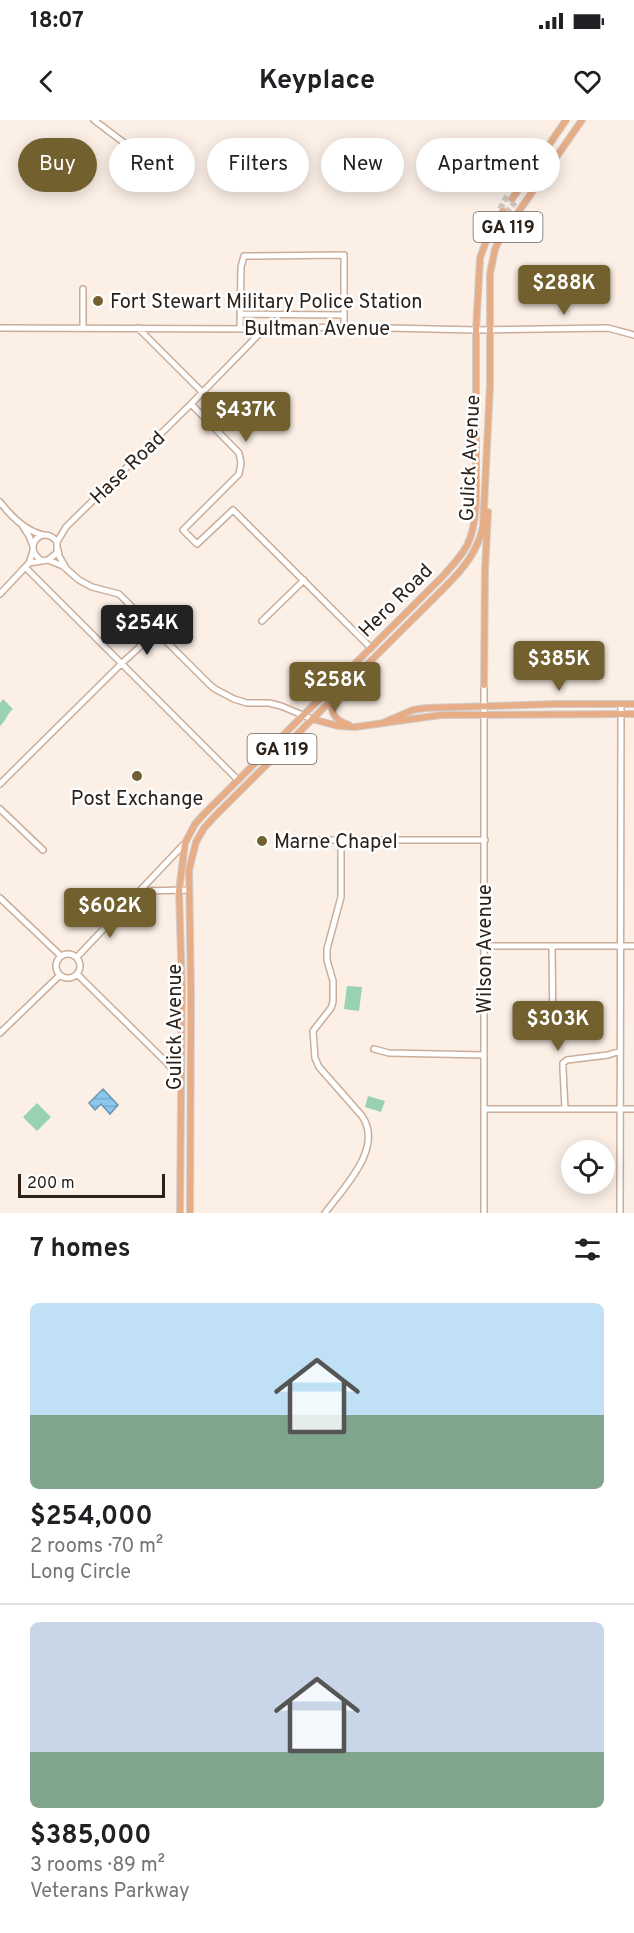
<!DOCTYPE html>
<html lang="en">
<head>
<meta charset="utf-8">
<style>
	:root { --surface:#fff; --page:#f6f6f6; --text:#202124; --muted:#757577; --line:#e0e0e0; --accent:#72612f }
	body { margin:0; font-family:Overpass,sans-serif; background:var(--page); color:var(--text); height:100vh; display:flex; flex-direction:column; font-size:22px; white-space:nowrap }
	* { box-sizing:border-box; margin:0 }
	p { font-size:20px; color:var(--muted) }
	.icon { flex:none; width:33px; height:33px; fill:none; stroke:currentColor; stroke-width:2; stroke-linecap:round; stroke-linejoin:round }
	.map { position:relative; height:1093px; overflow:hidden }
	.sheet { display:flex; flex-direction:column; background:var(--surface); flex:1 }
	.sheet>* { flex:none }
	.banner { position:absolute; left:18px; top:18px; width:598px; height:54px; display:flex; gap:12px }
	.fabs { position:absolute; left:561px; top:1020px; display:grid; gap:12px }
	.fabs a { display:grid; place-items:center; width:54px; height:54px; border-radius:50%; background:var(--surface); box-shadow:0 3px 15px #0003; font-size:30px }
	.scale { position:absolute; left:18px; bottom:15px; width:147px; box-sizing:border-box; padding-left:6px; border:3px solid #2d221a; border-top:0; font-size:16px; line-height:21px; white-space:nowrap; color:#2d221a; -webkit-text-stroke:4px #fff; paint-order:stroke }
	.price { position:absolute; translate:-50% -51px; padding:0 14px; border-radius:6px; background:var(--accent); color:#fff; font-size:20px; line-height:39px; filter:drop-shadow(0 2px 3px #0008) }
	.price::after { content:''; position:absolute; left:50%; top:36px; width:18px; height:14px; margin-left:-9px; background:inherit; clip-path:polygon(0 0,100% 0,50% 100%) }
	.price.current { background:#222; color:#fff }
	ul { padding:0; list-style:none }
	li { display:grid; align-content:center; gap:12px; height:318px; padding:0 30px }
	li+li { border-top:2px solid var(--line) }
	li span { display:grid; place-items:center; height:186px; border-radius:9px; color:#555 }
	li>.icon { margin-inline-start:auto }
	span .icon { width:108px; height:108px; fill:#fffc; stroke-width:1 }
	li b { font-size:26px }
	h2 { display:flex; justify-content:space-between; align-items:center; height:72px; padding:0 30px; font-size:26px }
	.pill { padding:0 21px; border-radius:27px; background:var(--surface); box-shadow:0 3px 15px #0003; font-size:21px; line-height:54px }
	.pill.current { background:var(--accent); color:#fff }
	.status { display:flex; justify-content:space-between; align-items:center; height:42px; padding:0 30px; background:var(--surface); direction:ltr }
	.status svg { height:16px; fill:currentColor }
	header { display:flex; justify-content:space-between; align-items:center; height:78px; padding:0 30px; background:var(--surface); font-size:27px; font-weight:700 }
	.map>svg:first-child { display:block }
</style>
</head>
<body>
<div class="status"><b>18:07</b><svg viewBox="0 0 49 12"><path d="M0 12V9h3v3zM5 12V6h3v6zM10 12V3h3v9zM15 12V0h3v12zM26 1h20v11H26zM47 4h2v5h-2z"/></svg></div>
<header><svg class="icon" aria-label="back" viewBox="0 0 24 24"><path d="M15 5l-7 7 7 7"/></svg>Keyplace<svg class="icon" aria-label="heart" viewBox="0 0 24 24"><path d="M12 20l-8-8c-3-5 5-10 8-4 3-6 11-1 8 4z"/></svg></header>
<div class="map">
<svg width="634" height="1093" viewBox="0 0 634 1093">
	<defs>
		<pattern id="park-tufts" width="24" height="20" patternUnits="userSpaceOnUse" patternTransform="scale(1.5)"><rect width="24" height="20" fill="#99d2b1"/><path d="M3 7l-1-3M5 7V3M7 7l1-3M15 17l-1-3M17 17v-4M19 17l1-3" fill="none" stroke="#84b498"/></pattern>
		<pattern id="water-rules" width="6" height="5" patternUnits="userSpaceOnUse" patternTransform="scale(1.5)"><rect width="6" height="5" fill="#8ac8ee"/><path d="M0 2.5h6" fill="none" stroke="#77accc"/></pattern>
	</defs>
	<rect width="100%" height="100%" fill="#fbefe6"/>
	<path fill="#99d2b1" d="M 347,866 L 362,867 L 359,891 L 344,889 Z
		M 368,976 L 385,981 L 381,992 L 365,987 Z
		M 37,983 L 51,997 L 37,1011 L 23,997 Z"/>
	<path fill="url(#park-tufts)" d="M 3,579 L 13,589 C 7,594 6,601 0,606 L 0,583 Z"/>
	<path fill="url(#water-rules)" stroke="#6e96ae" stroke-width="1.5" d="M 103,969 L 118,985 L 110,994 L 101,984 L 95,990 L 89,983 Z"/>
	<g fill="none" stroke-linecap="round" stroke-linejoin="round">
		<path stroke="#d2c6bd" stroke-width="6" stroke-dasharray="6 3" stroke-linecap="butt" d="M 500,89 L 507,76
			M 506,93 L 515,82"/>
		<defs>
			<path id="minor" d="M 94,0 L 127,25
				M 83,169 L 83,208
				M 240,194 L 344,195 L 344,207
				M 0,208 L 264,209 L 344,207 L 476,210 L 608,208 L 634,215
				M 138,208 L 202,272
				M 240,208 L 241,147 L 244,136 L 344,135 L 344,195
				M 191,284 L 239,333 L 241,343 L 239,354 L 183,410 L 197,424 L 233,390 L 371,528
				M 0,382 C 10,395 26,411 43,415
				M 22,405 L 29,416 L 33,426
				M 57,422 L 66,407 L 191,284 L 264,209
				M 58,430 L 59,436 L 66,448
				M 48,440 L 63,446 L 79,460 L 92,467 L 119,474 L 209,564 L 215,569 L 234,579 L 247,583 L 269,583 L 281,586 L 312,599
				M 29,443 L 48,440 L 57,433 L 57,422 C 43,403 21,427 41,440
				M 25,447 L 238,660
				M 0,474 L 29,443 L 33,431
				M 262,501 L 304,460
				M 0,664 L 121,544 L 157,511
				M 0,689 L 43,730
				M 307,720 L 485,720
				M 140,771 L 189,770
				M 0,778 L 61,836
				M 485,826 L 634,826
				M 552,826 L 553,916
				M56 846a12 12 0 1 1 24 0a12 12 0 1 1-24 0Z
				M 77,837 L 185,723
				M 77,854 L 167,943 L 181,961
				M 0,913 L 60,855
				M 374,929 L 389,933 L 484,935
				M 167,943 L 173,944 L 181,940
				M 485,989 L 634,989
				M 565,989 L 563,949 L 563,943 L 567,940 L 608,935 L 620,931
				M 325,1093 C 344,1067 384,1028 362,996 L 319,947 L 315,938 L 313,911 L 331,888 L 333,882 L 333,861 L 327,840 L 327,829 L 341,777 L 341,721
				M 484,1093 L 484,565
				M 620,1093 L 621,584"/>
			<path id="major" d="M 512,79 L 566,0
				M 484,565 L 485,450 L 488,392
				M 332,580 C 330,594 336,601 349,605
				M 312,599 L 338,606 L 355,607 L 441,595 L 634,594
				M 385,602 L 413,590 L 426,588 L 555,584 L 634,584
				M 180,1093 L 182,868 L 179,771 L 185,723 L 195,704 L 203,695 L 441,458 C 466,431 474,422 476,384 L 476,210 L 480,138 L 489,113 L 503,91
				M 190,1093 L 191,878 L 189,750 L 196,722 L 204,708 L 216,695 L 446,466 C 464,448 477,432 483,407 L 490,265 L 490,154 L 495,129 L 501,117 L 582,0"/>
		</defs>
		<use href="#minor" stroke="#cbad99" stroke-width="8"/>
		<use href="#major" stroke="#d1cecd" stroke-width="8"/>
		<use href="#minor" stroke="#fff" stroke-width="5"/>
		<use href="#major" stroke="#e6ad87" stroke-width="6"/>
	</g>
	<g fill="#72612f" stroke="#fff" stroke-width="2">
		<circle cx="98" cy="181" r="6"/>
		<circle cx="137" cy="656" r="6"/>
		<circle cx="262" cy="721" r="6"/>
	</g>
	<g text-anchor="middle" stroke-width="5" stroke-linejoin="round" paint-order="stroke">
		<g fill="#fff" stroke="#6c645f" stroke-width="1.5">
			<rect x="473.5" y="92" width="69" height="30" rx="4.5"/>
			<rect x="247.5" y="614" width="69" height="30" rx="4.5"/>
		</g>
		<g font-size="18" font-weight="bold" fill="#2d221a">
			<text x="508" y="113">GA 119</text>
			<text x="282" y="635">GA 119</text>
		</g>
		<g font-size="20" fill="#2d221a" stroke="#fff" text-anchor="start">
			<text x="110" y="188">Fort Stewart Military Police Station</text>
			<text x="137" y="685" text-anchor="middle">Post Exchange</text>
			<text x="274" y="728">Marne Chapel</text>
		</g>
		<g font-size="20" fill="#2d221a" stroke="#fff">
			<text x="317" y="215">Bultman Avenue</text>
			<text transform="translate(469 338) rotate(-87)" y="7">Gulick Avenue</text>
			<text transform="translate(127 347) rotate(-44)" y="7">Hase Road</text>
			<text transform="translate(395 480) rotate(-45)" y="7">Hero Road</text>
			<text transform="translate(484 829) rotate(-90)" y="7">Wilson Avenue</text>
			<text transform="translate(174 907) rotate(-90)" y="7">Gulick Avenue</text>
		</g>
	</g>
</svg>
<div class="fabs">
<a><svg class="icon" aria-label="locate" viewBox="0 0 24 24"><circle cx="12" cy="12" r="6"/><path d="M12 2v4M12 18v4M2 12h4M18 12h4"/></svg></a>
</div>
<div class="scale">200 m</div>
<b class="price" style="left:564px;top:196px">$288K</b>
<b class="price" style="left:246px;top:323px">$437K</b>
<b class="price current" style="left:147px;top:536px">$254K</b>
<b class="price" style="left:559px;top:572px">$385K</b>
<b class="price" style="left:335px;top:593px">$258K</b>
<b class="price" style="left:110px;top:819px">$602K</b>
<b class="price" style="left:558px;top:932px">$303K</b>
<div class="banner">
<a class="pill current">Buy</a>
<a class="pill">Rent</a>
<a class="pill">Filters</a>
<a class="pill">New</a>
<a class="pill">Apartment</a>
</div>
</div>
<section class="sheet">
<h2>7 homes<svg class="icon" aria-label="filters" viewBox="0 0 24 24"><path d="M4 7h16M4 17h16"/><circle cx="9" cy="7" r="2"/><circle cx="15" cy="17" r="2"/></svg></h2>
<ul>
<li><span style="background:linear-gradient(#bfe0f5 60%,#7fa58c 0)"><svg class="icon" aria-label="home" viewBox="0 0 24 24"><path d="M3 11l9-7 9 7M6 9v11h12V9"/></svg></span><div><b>$254,000</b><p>2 rooms · 70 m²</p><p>Long Circle</p></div></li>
<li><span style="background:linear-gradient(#c9d6e8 70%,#7fa58c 0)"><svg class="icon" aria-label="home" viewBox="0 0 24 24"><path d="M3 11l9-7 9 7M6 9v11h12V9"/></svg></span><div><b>$385,000</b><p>3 rooms · 89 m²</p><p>Veterans Parkway</p></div></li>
</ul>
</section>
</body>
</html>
